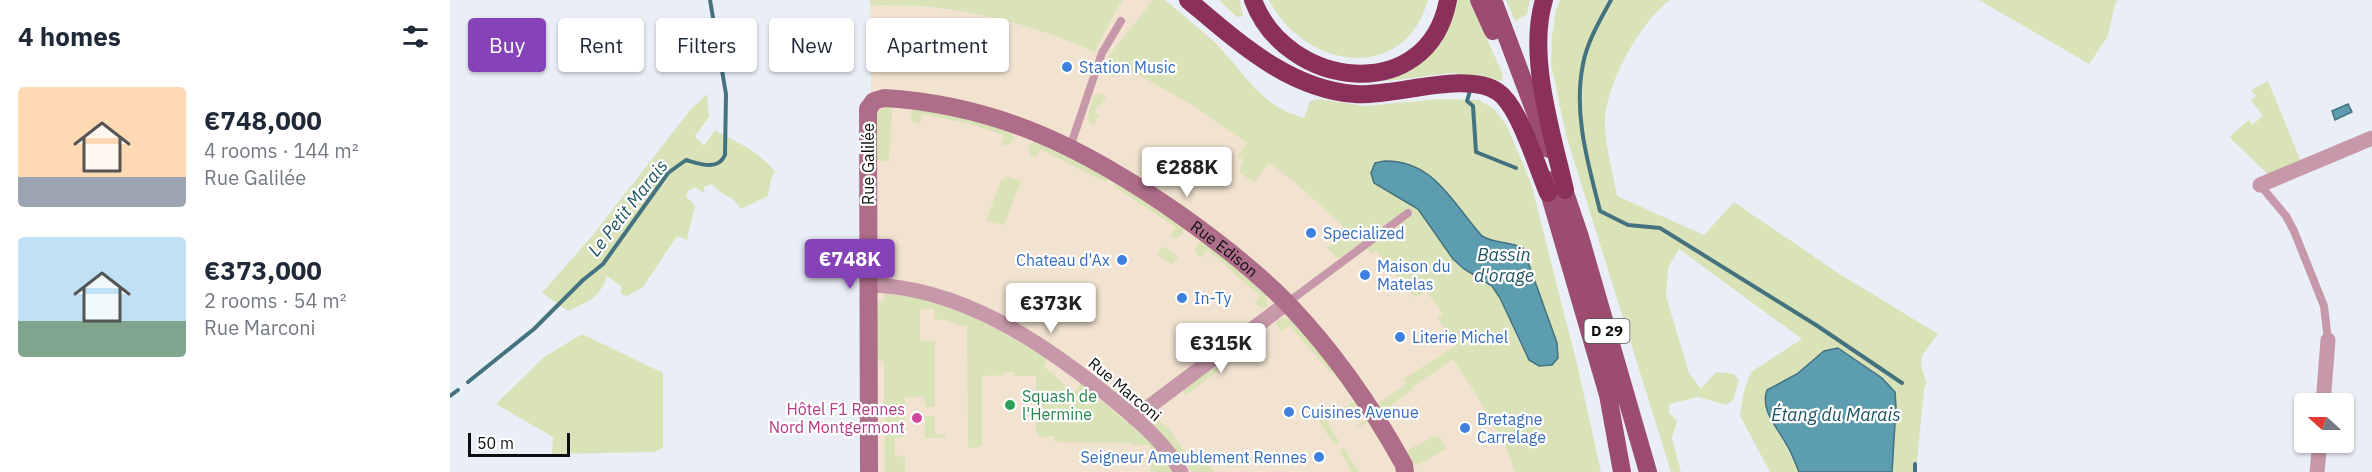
<!DOCTYPE html>
<html lang="en">
<head>
<meta charset="utf-8">
<style>
	:root { --surface:#fff; --page:#f6f6f7; --text:#1f2937; --muted:#747a83; --accent:#8643b7 }
	body { margin:0; font-family:"IBM Plex Sans",sans-serif; background:var(--page); color:var(--text); height:100vh; display:flex; flex-direction:column; font-size:22px; white-space:nowrap }
	* { box-sizing:border-box; margin:0 }
	p { font-size:20px; color:var(--muted) }
	.icon { flex:none; width:33px; height:33px; fill:none; stroke:currentColor; stroke-width:2; stroke-linecap:round; stroke-linejoin:round }
	.map { position:relative; flex:1; overflow:hidden }
	.details { display:flex; flex-direction:column; background:var(--surface); width:450px }
	.details>* { flex:none }
	.hud { position:absolute; left:18px; top:18px; width:570px; height:54px; display:flex; gap:12px }
	.needle { width:39px; rotate:291deg }
	.controls { position:absolute; left:1844px; top:393px; display:grid; gap:12px }
	.controls a { display:grid; place-items:center; width:60px; height:60px; border-radius:6px; background:var(--surface); box-shadow:0 2px 4px #0004; font-size:30px }
	.scale { position:absolute; left:18px; bottom:15px; width:102px; box-sizing:border-box; padding-left:6px; border:3px solid #0c0e10; border-top:0; font-size:16px; line-height:21px; white-space:nowrap; color:#0c0e10; -webkit-text-stroke:4px #fff; paint-order:stroke }
	.price { position:absolute; translate:-50% -51px; padding:0 14px; border-radius:6px; background:#fff; color:#222; font-size:20px; line-height:39px; filter:drop-shadow(0 2px 3px #0008) }
	.price::after { content:''; position:absolute; left:50%; top:36px; width:18px; height:14px; margin-left:-9px; background:inherit; clip-path:polygon(0 0,100% 0,50% 100%) }
	.price.selected { background:var(--accent); color:#fff }
	ul { padding:0; list-style:none }
	li { display:flex; align-items:center; gap:18px; height:150px; padding:0 18px }
	li span { display:grid; place-items:center; flex:none; width:168px; height:120px; border-radius:6px; color:#555 }
	li>.icon { margin-inline-start:auto }
	span .icon { width:72px; height:72px; fill:#fffc; stroke-width:1 }
	li b { font-size:26px }
	h2 { display:flex; justify-content:space-between; align-items:center; height:72px; padding:0 18px; font-size:26px }
	.pill { padding:0 21px; border-radius:6px; background:var(--surface); box-shadow:0 2px 4px #0004; font-size:21px; line-height:54px }
	.pill.selected { background:var(--accent); color:#fff }
	main { display:flex; flex:1; min-height:0 }
	.map>svg:first-child { display:block }
</style>
</head>
<body>
<main>
<section class="details">
<h2>4 homes<svg class="icon" aria-label="filters" viewBox="0 0 24 24"><path d="M4 7h16M4 17h16"/><circle cx="9" cy="7" r="2"/><circle cx="15" cy="17" r="2"/></svg></h2>
<ul>
<li><span style="background:linear-gradient(#ffd9b3 75%,#9aa5b1 0)"><svg class="icon" aria-label="home" viewBox="0 0 24 24"><path d="M3 11l9-7 9 7M6 9v11h12V9"/></svg></span><div><b>€748,000</b><p>4 rooms · 144 m²</p><p>Rue Galilée</p></div></li>
<li><span style="background:linear-gradient(#bfe0f5 70%,#7fa58c 0)"><svg class="icon" aria-label="home" viewBox="0 0 24 24"><path d="M3 11l9-7 9 7M6 9v11h12V9"/></svg></span><div><b>€373,000</b><p>2 rooms · 54 m²</p><p>Rue Marconi</p></div></li>
</ul>
</section>
<div class="map">
<svg width="1922" height="472" viewBox="0 0 1922 472">
	<rect width="100%" height="100%" fill="#eaeff7"/>
	<path fill="#f2e3d0" d="M 673,0 L 715,0 L 767,44 L 807,93 L 821,104 L 839,113 L 910,137 L 1151,472 L 412,472 L 421,89 L 420,5 L 479,7 L 524,13 L 599,32 L 645,52 L 666,10 Z"/>
	<path fill="#dae2b8" fill-rule="evenodd" d="M 420,0 L 673,0 L 666,10 L 645,52 C 592,29 538,13 480,7 C 461,5 440,6 420,5 Z
		M 703,0 L 715,0 C 732,15 751,29 767,45 C 799,77 808,104 854,118 L 860,101 L 870,99 L 915,106 L 989,99 L 1029,100 L 1044,109 L 1057,126 L 1081,183 L 1128,368 L 1151,472 L 1065,472 L 1052,436 L 1050,437 L 1024,391 L 1003,359 L 963,387 L 963,389 L 936,409 L 939,416 L 934,419 L 926,405 L 956,384 L 954,379 L 1006,345 L 987,318 L 993,314 L 976,291 L 965,298 L 926,251 L 921,254 L 917,248 L 964,214 L 958,208 L 890,258 L 886,257 L 877,248 L 896,229 L 846,183 L 819,163 L 804,183 L 789,172 L 793,160 L 788,155 L 797,143 L 742,105 L 671,65 L 664,77 L 656,72 L 654,68 L 657,58 ZM 947,161 L 983,177 L 1032,236 L 1041,241 L 1063,243 L 1071,346 L 1050,298 L 1042,286 L 1014,269 L 1003,259 L 968,209 L 924,183 Z
		M 769,0 L 790,0 L 793,16 L 787,17 Z
		M 819,0 L 978,0 C 953,86 854,68 819,0 Z
		M 1005,0 L 1019,0 L 1053,74 L 1052,81 L 1036,77 L 1002,73 L 937,81 L 935,79 C 972,53 994,47 1005,0 Z
		M 1056,0 L 1080,0 L 1077,14 L 1065,21 Z
		M 1110,0 L 1220,0 C 1189,23 1154,87 1155,126 C 1156,149 1163,173 1167,196 L 1254,235 L 1284,202 L 1388,273 L 1488,334 C 1473,355 1465,356 1477,382 L 1474,389 L 1466,472 L 1442,472 L 1446,407 L 1432,378 L 1401,357 L 1374,351 L 1347,374 L 1317,390 L 1315,402 L 1317,409 L 1349,472 L 1320,472 L 1290,416 L 1294,391 L 1301,372 L 1352,339 L 1229,249 L 1218,268 L 1216,296 L 1239,373 L 1251,389 L 1266,372 L 1284,374 L 1289,381 L 1283,400 L 1276,405 L 1248,397 L 1219,404 L 1219,412 L 1227,421 L 1222,438 L 1231,472 L 1221,472 L 1116,135 L 1101,64 L 1102,37 L 1106,9 Z
		M 1529,0 L 1668,0 L 1665,4 L 1658,36 L 1639,64 Z
		M 1818,81 L 1852,164 L 1822,178 L 1779,137 L 1799,120 L 1802,125 L 1813,116 L 1801,100 L 1806,96 L 1801,90 Z
		M 648,93 L 656,96 L 651,106 L 648,105 L 645,113 L 649,115 L 644,125 L 639,122 L 638,115 L 644,95 Z
		M 257,94 L 259,117 L 245,136 L 254,146 L 265,130 C 288,143 309,151 325,172 L 321,179 L 318,196 L 291,209 L 284,200 L 269,191 L 262,184 L 254,187 L 255,194 L 245,187 L 238,191 L 236,196 L 245,206 L 237,240 L 227,236 L 193,287 L 177,296 L 171,294 L 171,286 L 157,276 C 149,299 139,301 118,311 L 92,293 L 142,236 L 241,109 Z
		M 438,106 L 442,109 L 439,162 L 427,160 L 427,112 Z
		M 473,107 L 561,131 L 564,137 L 562,142 L 555,146 L 551,144 L 554,135 L 516,123 L 472,114 L 470,124 L 463,122 L 460,117 L 463,109 Z
		M 587,141 L 659,176 L 655,182 L 590,149 L 586,158 L 581,156 L 578,150 L 580,145 Z
		M 556,176 L 571,181 L 554,225 L 536,221 L 551,180 L 554,180 Z
		M 667,181 L 734,228 L 732,235 L 727,238 L 720,236 L 726,227 L 664,187 Z
		M 750,242 L 760,245 L 815,294 L 818,306 L 812,308 L 804,303 L 810,296 L 757,250 L 751,258 L 747,255 L 745,248 Z
		M 713,246 L 728,257 L 722,265 L 707,254 Z
		M 434,294 C 492,294 549,329 597,359 L 593,366 L 624,393 L 631,384 L 702,443 L 724,472 L 700,472 L 700,445 L 682,445 L 681,443 L 605,442 L 604,436 L 590,437 L 586,431 L 586,376 L 565,376 L 564,372 L 555,372 L 555,375 L 532,376 L 532,445 L 518,449 L 517,326 C 504,326 499,319 484,319 L 484,309 L 470,309 L 470,341 L 485,341 L 485,407 L 475,407 L 474,397 L 455,397 L 455,437 L 445,438 L 445,455 L 455,457 L 455,472 L 435,472 L 434,361 L 424,361 L 426,302 L 434,301 Z
		M 833,318 L 841,319 L 886,370 L 882,374 L 839,325 L 832,332 L 826,324 L 827,320 Z
		M 132,334 L 213,373 L 213,448 L 204,452 L 102,454 L 103,437 L 46,404 L 94,357 Z
		M 782,352 L 788,356 L 736,395 L 732,390 Z
		M 907,400 L 917,422 L 909,427 L 907,425 L 915,420 L 906,405 L 877,422 L 890,443 L 887,445 L 883,443 L 868,420 L 879,413 L 881,415 Z
		M 475,416 L 485,416 L 485,434 L 495,434 L 495,438 L 475,438 Z
		M 708,421 C 723,426 726,444 737,454 C 745,462 758,462 765,472 L 742,472 L 702,425 Z
		M 979,436 L 990,437 L 996,449 L 967,465 L 960,465 L 953,452 L 978,440 Z
		M 894,448 L 909,472 L 902,472 L 890,450 Z"/>
	<path fill="#5c9daf" stroke="#44727f" stroke-width="1.5" d="M 1898,104 L 1902,112 L 1885,120 L 1882,111 Z
		M 935,161 C 984,160 1003,204 1032,236 C 1045,244 1059,241 1073,248 L 1107,343 L 1108,358 L 1102,365 L 1089,366 L 1079,360 L 1050,298 L 1042,286 L 1014,269 L 1003,259 L 968,209 L 924,183 L 921,173 L 925,163 Z
		M 1388,348 L 1432,378 L 1445,392 L 1446,407 L 1442,472 L 1349,472 C 1345,462 1341,451 1335,442 C 1326,426 1310,409 1317,390 L 1347,374 L 1374,351 Z"/>
	<g fill="none" stroke-linecap="round" stroke-linejoin="round">
		<path stroke="#44727f" stroke-width="4" d="M 1161,0 C 1150,20 1137,42 1133,64 C 1123,114 1138,163 1150,211 L 1178,225 L 1210,228 L 1366,325 L 1452,383
			M 1020,91 L 1017,101 L 1023,106 L 1026,152 L 1066,168
			M 18,382 L 84,329 L 133,280 L 153,264 L 218,173 L 236,160 C 250,164 268,171 275,155 L 276,94 L 260,0
			M 0,396 L 8,390
			M 1465,472 L 1465,464"/>
		<path stroke="#c698a9" stroke-width="8" d="M 620,147 L 652,53 L 671,21
			M 1810,185 L 1836,216 L 1844,231 L 1874,306 L 1878,340
			M 837,303 L 958,213"/>
		<path stroke="#c698a9" stroke-width="15" d="M 1810,185 L 1922,138
			M 418,285 C 511,286 597,345 666,402 C 690,422 716,444 731,472
			M 1873,404 L 1878,340
			M 684,418 L 837,303
			M 1867,472 L 1870,442"/>
		<path stroke="#ae6d88" stroke-width="18" id="s1" d="M 419,472 L 418,109 L 424,101 L 434,98 C 549,105 636,149 729,214 C 767,241 805,270 838,304 C 884,352 922,407 954,465 L 955,472"/>
		<path stroke="#9c4d6f" stroke-width="18" d="M 1029,0 L 1043,31
			M 1043,0 L 1099,149
			M 1109,175 L 1130,237 L 1198,472
			M 1095,179 L 1158,395 L 1172,472"/>
		<path stroke="#8b305b" stroke-width="18" d="M 738,0 C 787,41 838,89 905,94 C 944,97 1017,70 1048,92 C 1069,106 1087,167 1098,193
			M 803,0 C 836,89 978,107 998,0
			M 1094,0 C 1077,56 1102,133 1115,190"/>
	</g>
	<g fill="#3f7fe0" stroke="#fff" stroke-width="2">
		<circle cx="617" cy="67" r="6"/>
		<circle cx="861" cy="233" r="6"/>
		<circle cx="672" cy="260" r="6"/>
		<circle cx="915" cy="275" r="6"/>
		<circle cx="732" cy="298" r="6"/>
		<circle cx="950" cy="337" r="6"/>
		<circle cx="839" cy="412" r="6"/>
		<circle cx="1015" cy="428" r="6"/>
		<circle cx="869" cy="457" r="6"/>
	</g>
	<circle fill="#2e9e5b" stroke="#fff" stroke-width="2" cx="560" cy="405" r="6"/>
	<circle fill="#d1479c" stroke="#fff" stroke-width="2" cx="467" cy="418" r="6"/>
	<g text-anchor="middle" stroke-width="4.5" stroke-linejoin="round" paint-order="stroke">
		<rect fill="#fff" stroke="#555658" stroke-width="1.5" x="1134.5" y="319" width="45" height="24" rx="4.5"/>
		<g font-size="15" font-weight="bold" fill="#0c0e10">
			<text x="1157" y="336">D 29</text>
		</g>
		<g font-size="16" fill="#366cbe" stroke="#fff" text-anchor="start">
			<text x="629" y="73">Station Music</text>
			<text x="873" y="239">Specialized</text>
			<text x="660" y="266" text-anchor="end">Chateau d'Ax</text>
			<text x="927" y="272">Maison du<tspan x="927" dy="18">Matelas</tspan></text>
			<text x="744" y="304">In-Ty</text>
			<text x="962" y="343">Literie Michel</text>
			<text x="851" y="418">Cuisines Avenue</text>
			<text x="1027" y="425">Bretagne<tspan x="1027" dy="18">Carrelage</tspan></text>
			<text x="857" y="463" text-anchor="end">Seigneur Ameublement Rennes</text>
		</g>
		<g font-size="16" fill="#0c0e10" stroke="#fff">
			<text transform="translate(418 164) rotate(-90)" y="6">Rue Galilée</text>
			<text dy="6" stroke="none"><textPath href="#s1" startOffset="762">Rue Edison</textPath></text>
			<text transform="translate(675 389) rotate(40)" y="6">Rue Marconi</text>
		</g>
		<g font-size="16" fill="#27864d" stroke="#fff" text-anchor="start">
			<text x="572" y="402">Squash de<tspan x="572" dy="18">l'Hermine</tspan></text>
		</g>
		<g font-size="16" fill="#b23c85" stroke="#fff" text-anchor="end">
			<text x="455" y="415">Hôtel F1 Rennes<tspan x="455" dy="18">Nord Montgermont</tspan></text>
		</g>
		<g font-size="18" font-style="italic" fill="#1d5462" stroke="#fff">
			<text transform="translate(178 208) rotate(-52)" y="6">Le Petit Marais</text>
			<text x="1054" y="261">Bassin<tspan x="1054" dy="21">d'orage</tspan></text>
			<text x="1386" y="421">Étang du Marais</text>
		</g>
	</g>
</svg>
<div class="controls">
<a><svg class="needle" viewBox="-14 -14 28 28"><path d="M0-13l5 13h-10z" fill="#e53935"/><path d="M0 13l5-13h-10z" fill="#747a83"/></svg></a>
</div>
<div class="scale">50 m</div>
<b class="price" style="left:737px;top:198px">€288K</b>
<b class="price selected" style="left:400px;top:290px">€748K</b>
<b class="price" style="left:601px;top:334px">€373K</b>
<b class="price" style="left:771px;top:374px">€315K</b>
<div class="hud">
<a class="pill selected">Buy</a>
<a class="pill">Rent</a>
<a class="pill">Filters</a>
<a class="pill">New</a>
<a class="pill">Apartment</a>
</div>
</div>
</main>
</body>
</html>
